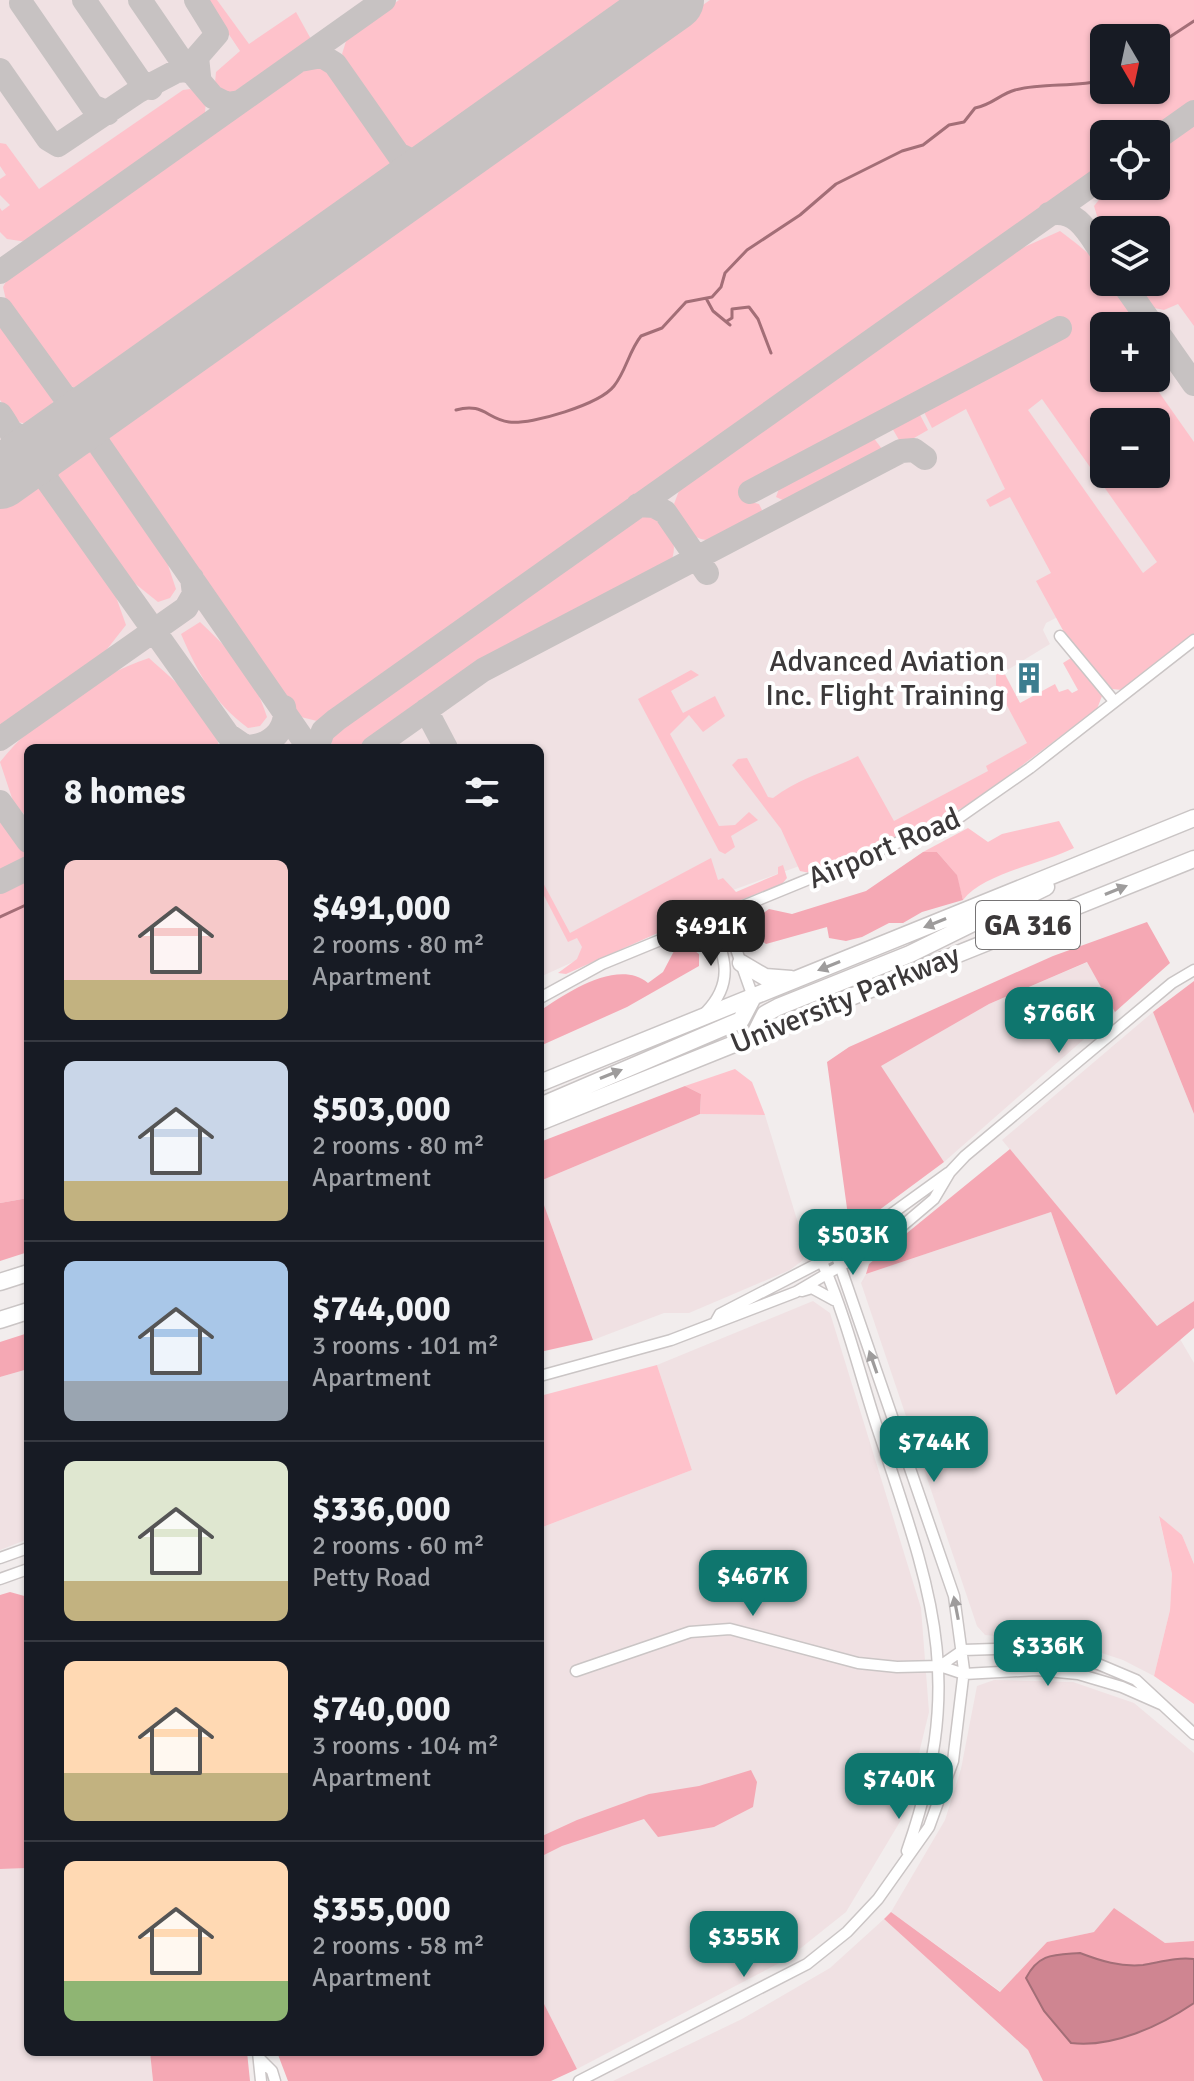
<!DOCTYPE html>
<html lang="en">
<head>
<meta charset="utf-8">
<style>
	:root { --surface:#171b24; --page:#20242c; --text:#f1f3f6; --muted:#9ea1a6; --line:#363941; --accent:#0f766e }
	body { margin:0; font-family:Signika,sans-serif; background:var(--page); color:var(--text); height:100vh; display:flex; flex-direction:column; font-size:30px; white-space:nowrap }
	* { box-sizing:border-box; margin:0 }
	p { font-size:26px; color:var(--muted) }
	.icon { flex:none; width:44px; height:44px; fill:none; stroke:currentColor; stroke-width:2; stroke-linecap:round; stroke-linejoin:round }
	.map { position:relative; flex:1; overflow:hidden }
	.side { position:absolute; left:24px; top:744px; width:520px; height:1312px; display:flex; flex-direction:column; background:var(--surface); border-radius:12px; box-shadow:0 2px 6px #0004 }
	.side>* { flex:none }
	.needle { width:52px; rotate:171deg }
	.buttons { position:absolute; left:1090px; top:24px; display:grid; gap:16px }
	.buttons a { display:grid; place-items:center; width:80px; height:80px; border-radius:12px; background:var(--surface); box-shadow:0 2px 6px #0004; font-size:40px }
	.price { position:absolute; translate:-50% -68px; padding:0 18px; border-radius:16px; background:var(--accent); color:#fff; font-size:26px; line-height:52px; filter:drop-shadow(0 2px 4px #0008) }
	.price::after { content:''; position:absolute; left:50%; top:48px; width:24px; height:18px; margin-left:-12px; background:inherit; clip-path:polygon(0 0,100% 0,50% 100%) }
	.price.on { background:#222; color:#fff }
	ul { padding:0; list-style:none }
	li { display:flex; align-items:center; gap:24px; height:200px; padding:0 40px }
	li+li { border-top:2px solid var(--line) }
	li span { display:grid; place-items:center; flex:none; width:224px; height:160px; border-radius:12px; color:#555 }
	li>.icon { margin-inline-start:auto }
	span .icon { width:96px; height:96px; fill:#fffc; stroke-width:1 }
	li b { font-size:34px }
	h2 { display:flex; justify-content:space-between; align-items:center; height:96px; padding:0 40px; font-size:34px }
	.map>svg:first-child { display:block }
</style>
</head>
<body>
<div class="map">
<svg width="1194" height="2081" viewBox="0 0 1194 2081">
	<rect width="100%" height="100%" fill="#f2eded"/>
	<path fill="#f0e1e3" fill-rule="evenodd" d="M 0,0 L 1194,0 L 1194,625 L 1083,604 L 1046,623 L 1043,630 L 1050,644 L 1004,672 L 1040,743 L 891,833 L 722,894 L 540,977 L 540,748 L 28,748 L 28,1192 L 0,1197 ZM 1104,38 L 1156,38 L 1156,90 L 1104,90 ZM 1104,134 L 1156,134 L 1156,186 L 1104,186 ZM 1104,230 L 1156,230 L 1156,282 L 1104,282 ZM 1104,326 L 1156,326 L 1156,378 L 1104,378 ZM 1104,422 L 1156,422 L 1156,474 L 1104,474 Z
		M 1088,962 L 1115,1012 L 944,1162 L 880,1066 L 989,1004 Z
		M 1153,1012 L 1194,1114 L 1194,1301 L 1157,1326 L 1002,1140 Z
		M 700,1114 L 765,1115 L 805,1246 L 803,1260 L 790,1270 L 689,1313 L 664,1313 L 593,1340 L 540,1194 L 540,1181 Z
		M 1051,1212 L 1116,1395 L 1180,1339 L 1194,1363 L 1194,1564 L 1182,1535 L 1159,1517 L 1172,1574 L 1170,1610 L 1154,1676 L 1123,1660 L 1071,1643 L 985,1635 L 977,1626 L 861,1283 L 866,1274 Z
		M 813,1301 L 830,1313 L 921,1608 L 929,1712 L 904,1815 L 846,1912 L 787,1959 L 577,2069 L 540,1996 L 540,1528 L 692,1470 L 657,1365 Z
		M 28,1369 L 28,1539 L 0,1550 L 0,1377 Z
		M 994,1680 L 1073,1682 L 1134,1703 L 1194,1753 L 1194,1941 L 1165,1943 L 1094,1932 L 1047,1942 L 1001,1992 L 891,1912 L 945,1820 L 961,1769 L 977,1686 Z
		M 28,1868 L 28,2052 L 150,2052 L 153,2081 L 0,2081 L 0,1869 Z
		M 884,1919 L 1028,2050 L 1043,2081 L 613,2081 L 742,2019 L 830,1968 Z"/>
	<path fill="#fec2cb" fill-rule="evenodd" d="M 206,0 L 217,0 L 249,44 L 296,12 L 312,41 L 240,92 L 226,93 L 215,83 L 216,72 L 240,51 Z
		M 399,0 L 638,0 L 416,155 L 410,152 L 342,54 L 347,38 Z
		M 710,0 L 1194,0 L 1194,104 L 1151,134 L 1104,134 L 1104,167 L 332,713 L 317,721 L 301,717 L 112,448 L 108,438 L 112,423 ZM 1104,38 L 1156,38 L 1156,90 L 1104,90 Z
		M 322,66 L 335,77 L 395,161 L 393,173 L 87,389 L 67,386 L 6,300 L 3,287 L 8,278 L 305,67 Z
		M 190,89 L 206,100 L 205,113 L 200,120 L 27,242 L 7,239 L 0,232 L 0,208 L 2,211 L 10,205 L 0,195 L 0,179 L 6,175 L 0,166 L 0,143 L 6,144 L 39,189 L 183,90 Z
		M 1194,121 L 1194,326 L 1178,304 L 1164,310 L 1149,307 L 1131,282 L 1156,282 L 1156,230 L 1104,230 L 1104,239 L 1094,206 L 1110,186 L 1156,186 L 1156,149 Z
		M 1060,231 C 1075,243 1104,261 1104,282 L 1110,282 L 1136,319 L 1135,326 L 1104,326 L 1104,378 L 1149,378 L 1194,442 L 1194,635 L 1122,690 L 1112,689 L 1065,634 L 1036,581 L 1051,573 L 1010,497 L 990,507 L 986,500 L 1005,489 L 966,409 L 932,428 L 923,410 L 1060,336 L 1059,319 L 896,407 L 902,420 L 919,413 L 928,430 L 907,442 L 899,440 L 884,414 L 746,486 L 753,499 L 751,502 L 759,504 L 762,510 C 758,522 750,525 739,531 C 706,548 686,542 674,504 L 680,488 L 693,477 L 978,275 L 1020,249 ZM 1042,399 L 1157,562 L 1143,573 L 1028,410 ZM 1104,422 L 1156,422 L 1156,474 L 1104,474 Z
		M 0,321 L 54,398 L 49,415 L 37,425 L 16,422 L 0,400 Z
		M 873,437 L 882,449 L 876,458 L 797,500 L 789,503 L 776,497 L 780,486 Z
		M 77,448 L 94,453 L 166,559 L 176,589 L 170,598 L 158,602 L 133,582 L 58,481 L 59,461 Z
		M 23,486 L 37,487 L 46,493 L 115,594 L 126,625 L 104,653 L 0,729 L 0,503 Z
		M 645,516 C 670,520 682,545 668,567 L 467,672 L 358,748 L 331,748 L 332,735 L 345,723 L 614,533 Z
		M 200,622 C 231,651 254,676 267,717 L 260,726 L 248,728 C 213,702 198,673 181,634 Z
		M 149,658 C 174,681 215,713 219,748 L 28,748 L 28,818 L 14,804 L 0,762 C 37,716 93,677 149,658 Z
		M 1071,658 L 1102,696 L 1097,709 L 972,803 L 934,822 L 810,873 L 800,871 L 781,829 L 732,765 L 738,759 L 747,758 L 768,797 L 773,798 C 799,778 829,771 858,756 L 894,821 L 988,771 L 986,766 L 1027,743 L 996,685 L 996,673 L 1002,669 L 1020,703 L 1055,684 L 1059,692 L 1068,689 L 1072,693 L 1078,690 L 1063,663 Z
		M 691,670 L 699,675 L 671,691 L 683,713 L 715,696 L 725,716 L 703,732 L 689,715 L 670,734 L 719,826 L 735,825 L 749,812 L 758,820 L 731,836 L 735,847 L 725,854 L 719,851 L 638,699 Z
		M 0,820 L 28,856 L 0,873 Z
		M 1059,821 L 1074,848 C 1042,864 984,873 963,900 L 956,874 L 937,852 L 923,852 L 968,828 L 988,842 L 1002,834 Z
		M 711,858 L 718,880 L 723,878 L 736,892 L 778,874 L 778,867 L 783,865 L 787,878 L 782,884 L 678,924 L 566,974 L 558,973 L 577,959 L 582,947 L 577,938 L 568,942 L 540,888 L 540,877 L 570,933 Z
		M 28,877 L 28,1198 L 0,1203 L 0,892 Z
		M 735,1069 L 752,1082 L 765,1115 L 700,1114 L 701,1094 L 685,1086 Z
		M 657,1365 L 692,1470 L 540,1528 L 540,1396 Z
		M 1159,1516 L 1182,1535 L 1194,1564 L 1194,1704 L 1154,1676 L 1170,1610 L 1172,1574 Z"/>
	<path fill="#f5a8b4" d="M 923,852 L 937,852 L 957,875 L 963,900 L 922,912 L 903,923 L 889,923 L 862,937 L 846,941 L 829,938 L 827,927 L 766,944 L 755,935 L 755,919 L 769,909 L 792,914 L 866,891 Z
		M 1147,922 L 1170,963 L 1115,1012 L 1087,962 L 989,1004 L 881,1066 L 944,1162 L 863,1222 L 849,1223 L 827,1062 L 849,1047 L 1053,956 Z
		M 688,946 L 699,954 L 699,966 L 627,1007 L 540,1046 L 540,1011 C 566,993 618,958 648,983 L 663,972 L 674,951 Z
		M 1194,981 L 1194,1114 L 1153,1012 Z
		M 685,1086 L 701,1094 L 700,1114 L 540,1181 L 540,1142 Z
		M 1010,1149 L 1157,1326 L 1194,1301 L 1194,1328 L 1116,1395 L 1051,1212 L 866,1274 L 869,1264 Z
		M 540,1194 L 593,1340 L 540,1352 Z
		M 28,1198 L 28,1252 L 0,1261 L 0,1203 Z
		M 28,1333 L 28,1369 L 0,1377 L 0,1342 Z
		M 10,1592 L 28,1597 L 28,1868 L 0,1869 L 0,1595 Z
		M 751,1770 L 757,1782 L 753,1807 L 714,1827 L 658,1837 L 644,1819 L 562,1846 L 540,1857 L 540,1837 L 577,1820 L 649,1794 L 699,1786 Z
		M 1114,1908 L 1165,1943 L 1194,1941 L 1194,2081 L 1043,2081 L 1028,2050 L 884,1919 L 891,1912 L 1000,1992 L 1047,1942 L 1094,1932 Z
		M 540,1996 L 577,2069 L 551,2081 L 288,2081 L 277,2052 L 540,2052 Z
		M 150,2052 L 247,2052 L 250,2081 L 153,2081 Z"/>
	<path fill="#cf8591" stroke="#a36e77" stroke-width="2" d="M 1080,1953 C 1101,1961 1120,1967 1143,1965 C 1161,1962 1176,1957 1194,1959 L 1194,2003 C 1160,2026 1113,2048 1071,2043 L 1044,2011 L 1026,1978 C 1039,1953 1054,1955 1080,1953 Z"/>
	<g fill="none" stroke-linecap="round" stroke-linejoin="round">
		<path stroke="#a36e77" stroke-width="3" d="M 1156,46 L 1194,21
			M 707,300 L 713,311 L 730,325
			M 727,321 L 732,318 L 732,309 L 749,307 L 758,319 L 771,353
			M 456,410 C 483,402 487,419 509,422 C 532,425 600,404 614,386 C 626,371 629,351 641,336 L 662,328 L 686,302 L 712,297 L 721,287 L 725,273 L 747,250 L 800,215 L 836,184 L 902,151 L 923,145 L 949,125 L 964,122 L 975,108 C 992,105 1000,94 1015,90 C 1044,82 1075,88 1104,80
			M 0,917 L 28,904"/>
		<path stroke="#c7c2c2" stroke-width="24" d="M 84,0 L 142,84 L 151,88
			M 140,0 L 179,57 L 213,97 L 227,104 L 240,102
			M 196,0 L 217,34 L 197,57 L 199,76
			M 21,3 L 92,106 L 108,113
			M 300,60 L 322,56 L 335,64 L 405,164 L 403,184 L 394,198
			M 0,70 L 48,139 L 58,145 L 137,92 L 177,71 L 186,70 L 199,76
			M 1156,139 L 1194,112
			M 402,156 L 422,166 L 446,161
			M 1049,214 C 1078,207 1090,236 1104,256
			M 0,272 L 384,0
			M 1122,282 L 1153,326
			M 1,309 L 64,396 L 85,406 L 108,401
			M 1156,330 L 1194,384
			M 108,401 L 96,420 L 98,443 L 309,748
			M 0,414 C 17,438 22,453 1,477
			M 12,432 C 27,443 47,448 60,432
			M 98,443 L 76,434 L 54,439 L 45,456 L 47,480 L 228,735 L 247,748
			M 750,492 L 1060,328
			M 638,505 L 654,506 L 665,512 L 707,573
			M 426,710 L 446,748
			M 0,739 L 186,608 L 194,594 L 192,578
			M 243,747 C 267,748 289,732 284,707
			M 317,748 L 323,731 L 336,720 L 1104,176
			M 373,748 L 483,670 L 901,451 L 914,450 L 925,458
			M 0,802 L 28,841
			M 0,882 L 28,868"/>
		<path stroke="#c7c2c2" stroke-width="62" d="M 0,478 L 673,0"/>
		<defs>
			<path id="minor" d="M 1060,636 L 1114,701
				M 724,915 L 753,997
				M 733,939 L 735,925 L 746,906
				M 540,998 L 602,964 L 960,817 L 1030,768 L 1194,640
				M 706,1012 C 736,981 724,955 710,920
				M 822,1262 C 845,1314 859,1371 876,1424 C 931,1591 968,1676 907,1851
				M 802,1291 L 812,1288 L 834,1300
				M 715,1323 L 720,1314 L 836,1254 L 948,1173
				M 540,1376 L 671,1340 L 796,1292 L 888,1238 L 934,1199 L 950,1172 L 965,1156 L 1172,983 L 1194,970
				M 0,1558 L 28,1548
				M 0,1579 L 28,1569
				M 940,1666 L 963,1650 L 1024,1648 L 1072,1653 L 1136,1680 L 1194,1734
				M 576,1671 L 690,1632 L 730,1629 L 858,1663 L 897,1667 L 940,1666 L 964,1674 L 1037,1670 L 1078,1674 L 1122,1687 L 1163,1705
				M 258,2052 L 261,2081
				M 259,2058 L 272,2071 L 275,2081
				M 579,2081 L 807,1964 L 847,1932 L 878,1899 L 929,1827 L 953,1761 L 964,1670 L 954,1596 L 836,1254"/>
			<path id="highway" d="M 741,963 L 765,977 L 791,979
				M 754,1036 L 765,1014 L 778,1007 L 910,954 L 1046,887
				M 540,1083 L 1194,818
				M 540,1106 L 741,1020 L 753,997
				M 540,1122 L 1194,859
				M 0,1282 L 28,1273
				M 0,1320 L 28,1311"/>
		</defs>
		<use href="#minor" stroke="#cac5c5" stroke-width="13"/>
		<use href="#highway" stroke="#cac5c5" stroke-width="19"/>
		<use href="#minor" stroke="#fff" stroke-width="10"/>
		<use href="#highway" stroke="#fff" stroke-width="16"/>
	</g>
	<defs><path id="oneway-solid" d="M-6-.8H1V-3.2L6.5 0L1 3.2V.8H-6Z" transform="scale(2)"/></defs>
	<g fill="#9e9c9c">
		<use href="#oneway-solid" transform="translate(1116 890) rotate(-22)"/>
		<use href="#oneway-solid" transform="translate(935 923) rotate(158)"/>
		<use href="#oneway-solid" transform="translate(829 966) rotate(158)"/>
		<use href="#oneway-solid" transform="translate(611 1074) rotate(-22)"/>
		<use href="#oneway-solid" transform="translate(873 1362) rotate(-109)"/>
		<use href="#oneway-solid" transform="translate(956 1608) rotate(-101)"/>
	</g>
	<defs>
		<symbol id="building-bare" viewBox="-9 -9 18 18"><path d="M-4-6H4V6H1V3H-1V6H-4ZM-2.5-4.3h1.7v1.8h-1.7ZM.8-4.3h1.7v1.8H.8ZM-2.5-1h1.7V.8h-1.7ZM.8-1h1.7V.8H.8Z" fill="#3c7d8f" stroke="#fff" stroke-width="2.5" paint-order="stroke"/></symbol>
	</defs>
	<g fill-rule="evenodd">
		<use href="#building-bare" x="1007" y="656" width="44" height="44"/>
	</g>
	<g text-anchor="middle" stroke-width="8" stroke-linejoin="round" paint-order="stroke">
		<rect fill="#fff" stroke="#767475" stroke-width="2" x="976" y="901" width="104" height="48" rx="6"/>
		<g font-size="28" font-weight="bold" fill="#3c393a">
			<text x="1028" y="935">GA 316</text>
		</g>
		<g font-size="30" fill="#3c393a" stroke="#fff" text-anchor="end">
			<text x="1005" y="671">Advanced Aviation<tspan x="1005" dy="34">Inc. Flight Training</tspan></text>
		</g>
		<g font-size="30" fill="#3c393a" stroke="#fff">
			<text transform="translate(884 848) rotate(-23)" y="10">Airport Road</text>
			<text transform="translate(845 999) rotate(-22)" y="10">University Parkway</text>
		</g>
	</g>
</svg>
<div class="buttons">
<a><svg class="needle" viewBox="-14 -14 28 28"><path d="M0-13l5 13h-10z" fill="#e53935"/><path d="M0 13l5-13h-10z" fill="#9ea1a6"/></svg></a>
<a><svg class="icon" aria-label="locate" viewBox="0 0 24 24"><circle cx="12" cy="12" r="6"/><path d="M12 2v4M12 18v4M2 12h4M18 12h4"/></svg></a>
<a><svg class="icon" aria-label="layers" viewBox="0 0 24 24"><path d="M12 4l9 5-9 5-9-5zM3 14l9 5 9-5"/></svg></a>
<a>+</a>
<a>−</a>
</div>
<b class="price on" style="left:711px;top:968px">$491K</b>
<b class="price" style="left:1059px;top:1055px">$766K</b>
<b class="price" style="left:853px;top:1277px">$503K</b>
<b class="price" style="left:934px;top:1484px">$744K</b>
<b class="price" style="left:753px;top:1618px">$467K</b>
<b class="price" style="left:1048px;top:1688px">$336K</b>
<b class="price" style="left:899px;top:1821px">$740K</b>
<b class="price" style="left:744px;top:1979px">$355K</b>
<section class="side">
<h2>8 homes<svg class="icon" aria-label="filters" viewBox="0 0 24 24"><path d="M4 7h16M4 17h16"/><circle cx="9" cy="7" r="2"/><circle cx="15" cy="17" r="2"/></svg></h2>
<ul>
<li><span style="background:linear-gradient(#f6c9c9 75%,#c2b280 0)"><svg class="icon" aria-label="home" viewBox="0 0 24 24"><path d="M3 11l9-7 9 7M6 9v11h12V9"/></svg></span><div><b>$491,000</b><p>2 rooms · 80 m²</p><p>Apartment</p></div></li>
<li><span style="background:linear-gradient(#c9d6e8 75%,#c2b280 0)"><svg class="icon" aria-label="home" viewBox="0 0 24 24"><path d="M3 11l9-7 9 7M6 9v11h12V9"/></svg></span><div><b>$503,000</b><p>2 rooms · 80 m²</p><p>Apartment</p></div></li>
<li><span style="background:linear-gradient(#a9c7e8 75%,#9aa5b1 0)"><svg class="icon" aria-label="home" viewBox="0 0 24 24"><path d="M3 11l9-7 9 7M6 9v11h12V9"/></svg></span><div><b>$744,000</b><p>3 rooms · 101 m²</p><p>Apartment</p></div></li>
<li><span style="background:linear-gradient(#dfe7d0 75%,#c2b280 0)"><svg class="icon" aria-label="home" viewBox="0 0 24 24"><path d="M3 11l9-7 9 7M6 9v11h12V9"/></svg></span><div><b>$336,000</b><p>2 rooms · 60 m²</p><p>Petty Road</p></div></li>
<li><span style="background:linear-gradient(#ffd9b3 70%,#c2b280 0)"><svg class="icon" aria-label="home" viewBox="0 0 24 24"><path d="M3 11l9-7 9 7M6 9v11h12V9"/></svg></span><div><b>$740,000</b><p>3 rooms · 104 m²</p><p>Apartment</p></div></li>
<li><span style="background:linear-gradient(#ffd9b3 75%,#8fb573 0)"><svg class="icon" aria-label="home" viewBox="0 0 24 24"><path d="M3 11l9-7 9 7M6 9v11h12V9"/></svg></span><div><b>$355,000</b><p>2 rooms · 58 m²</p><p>Apartment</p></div></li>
</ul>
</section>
</div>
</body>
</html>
